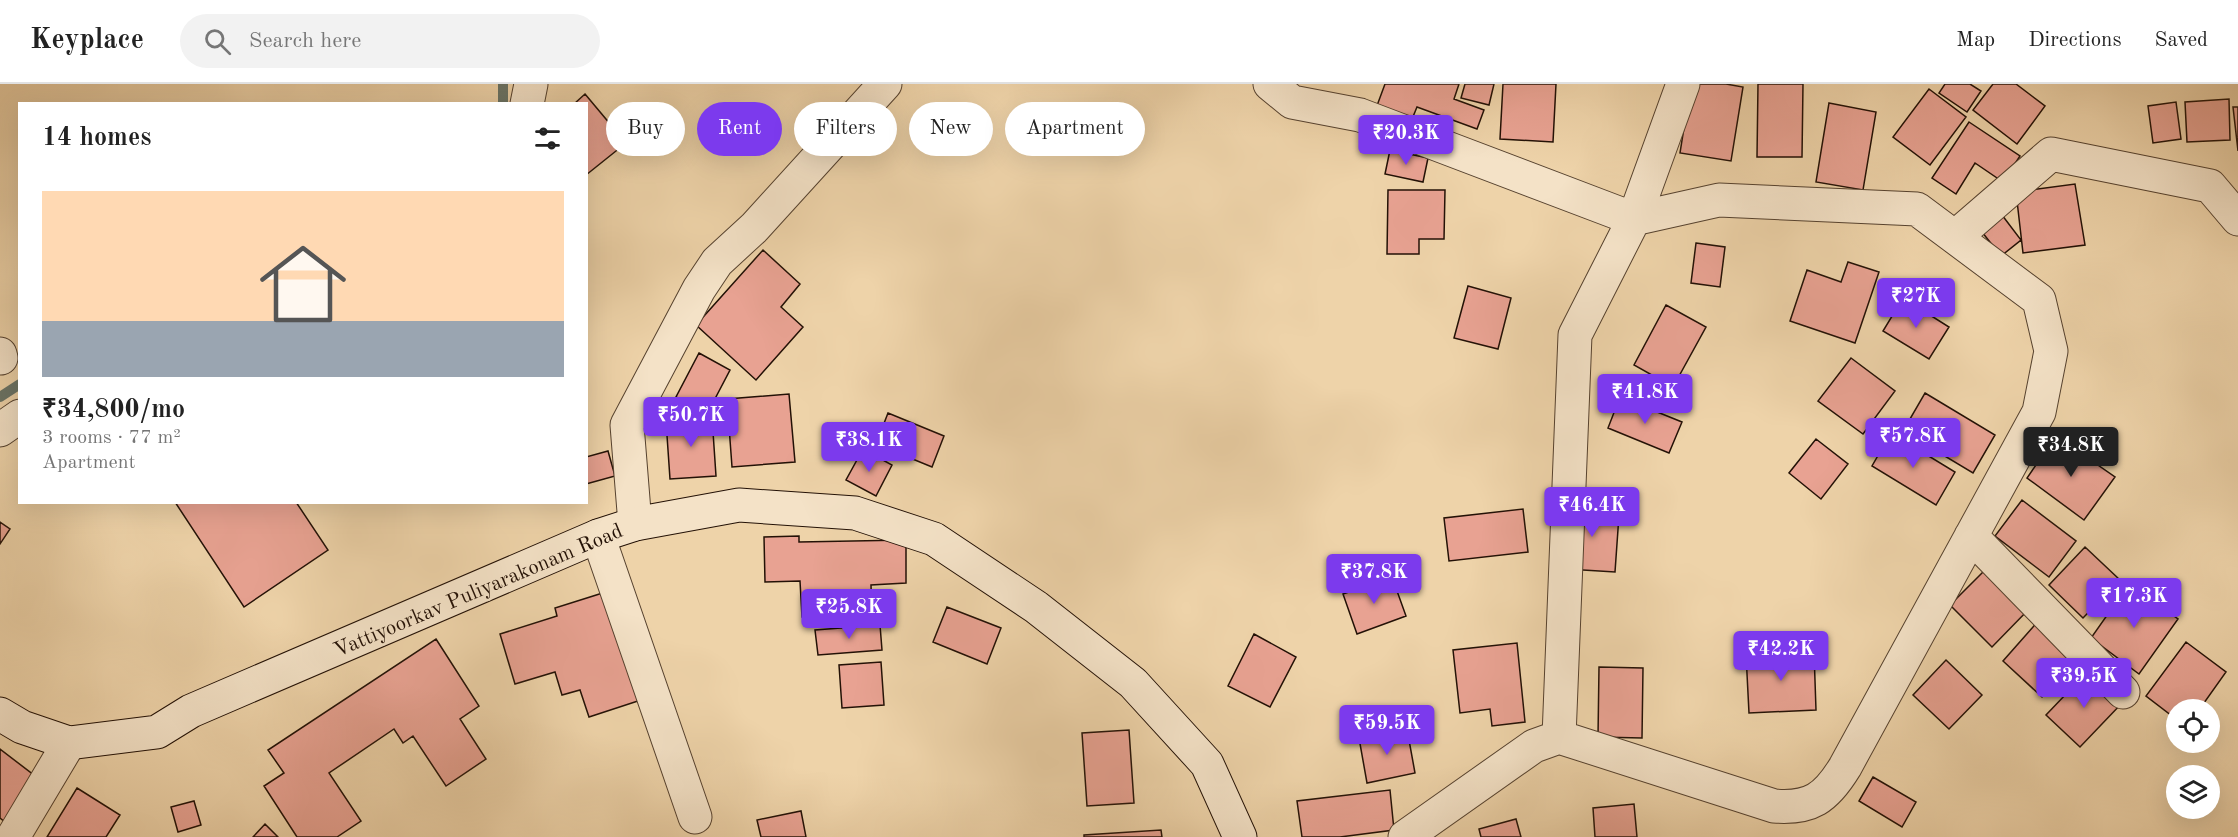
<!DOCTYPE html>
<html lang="en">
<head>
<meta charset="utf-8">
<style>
	:root { --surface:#fff; --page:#f2f2f2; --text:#222; --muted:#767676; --line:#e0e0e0; --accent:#7c3aed }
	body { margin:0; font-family:"Old Standard TT",serif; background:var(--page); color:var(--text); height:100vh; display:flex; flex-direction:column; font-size:22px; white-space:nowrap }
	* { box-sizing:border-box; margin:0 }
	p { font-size:20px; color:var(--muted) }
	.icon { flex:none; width:33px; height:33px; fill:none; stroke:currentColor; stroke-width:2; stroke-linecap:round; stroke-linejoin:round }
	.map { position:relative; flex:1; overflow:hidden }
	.drawer { position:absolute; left:18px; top:18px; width:570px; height:402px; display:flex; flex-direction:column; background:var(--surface); border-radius:0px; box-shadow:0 6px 24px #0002 }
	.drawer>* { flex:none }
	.guide { position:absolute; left:606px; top:18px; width:570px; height:54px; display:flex; gap:12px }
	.controls { position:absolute; left:2166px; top:615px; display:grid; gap:12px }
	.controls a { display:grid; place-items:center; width:54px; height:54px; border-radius:50%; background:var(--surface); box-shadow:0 6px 24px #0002; font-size:30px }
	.price { position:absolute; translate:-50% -51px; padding:0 14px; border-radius:6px; background:var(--accent); color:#fff; font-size:20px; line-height:39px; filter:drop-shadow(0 2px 3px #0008) }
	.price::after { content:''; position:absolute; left:50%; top:36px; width:18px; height:14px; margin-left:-9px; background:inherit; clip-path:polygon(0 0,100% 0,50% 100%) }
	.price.on { background:#222; color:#fff }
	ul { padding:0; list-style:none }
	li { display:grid; align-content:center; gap:12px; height:318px; padding:0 24px }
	li span { display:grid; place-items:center; height:186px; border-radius:0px; color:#555 }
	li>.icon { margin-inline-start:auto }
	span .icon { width:108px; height:108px; fill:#fffc; stroke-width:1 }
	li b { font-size:26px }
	h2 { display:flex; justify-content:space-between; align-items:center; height:72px; padding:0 24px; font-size:26px }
	.pill { padding:0 21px; border-radius:27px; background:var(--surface); box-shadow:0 6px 24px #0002; font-size:21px; line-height:54px }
	.pill.on { background:var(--accent); color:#fff }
	header { display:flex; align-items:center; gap:36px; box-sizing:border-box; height:84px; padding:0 30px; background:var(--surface); border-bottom:2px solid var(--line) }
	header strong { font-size:28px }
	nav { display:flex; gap:33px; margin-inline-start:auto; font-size:21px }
	.search { width:420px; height:54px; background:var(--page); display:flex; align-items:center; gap:15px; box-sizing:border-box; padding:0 21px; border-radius:33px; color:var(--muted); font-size:22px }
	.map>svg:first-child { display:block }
</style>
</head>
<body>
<header>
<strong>Keyplace</strong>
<div class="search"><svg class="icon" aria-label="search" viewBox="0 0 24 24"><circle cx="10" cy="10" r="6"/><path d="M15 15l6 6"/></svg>Search here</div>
<nav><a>Map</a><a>Directions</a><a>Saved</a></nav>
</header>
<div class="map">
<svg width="2238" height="753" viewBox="0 0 2238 753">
	<rect width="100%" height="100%" fill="#eed3a9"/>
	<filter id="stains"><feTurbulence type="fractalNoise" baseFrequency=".00333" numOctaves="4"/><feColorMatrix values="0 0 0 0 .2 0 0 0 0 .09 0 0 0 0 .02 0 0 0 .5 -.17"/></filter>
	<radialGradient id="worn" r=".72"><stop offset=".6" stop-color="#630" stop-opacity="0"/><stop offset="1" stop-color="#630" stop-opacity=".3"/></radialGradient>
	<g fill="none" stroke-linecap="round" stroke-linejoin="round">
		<path stroke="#6a7568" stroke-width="10" d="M 503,0 L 503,20
			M 0,313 L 20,300"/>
	</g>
	<path fill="#e8a292" stroke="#231106" stroke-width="1.5" d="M 1385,0 L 1459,0 L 1454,15 L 1484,26 L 1477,45 L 1417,23 L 1410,40 L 1375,27 Z
		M 1465,0 L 1494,0 L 1489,21 L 1461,14 Z
		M 1503,0 L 1556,0 L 1553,58 L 1500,55 Z
		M 1691,0 L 1726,0 L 1743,3 L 1731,77 L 1680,69 Z
		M 1758,0 L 1803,0 L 1802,73 L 1757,73 Z
		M 1945,0 L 1970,0 L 1981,7 L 1967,28 L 1939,9 Z
		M 1993,0 L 2016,0 L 2045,22 L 2017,60 L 1973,26 Z
		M 1929,5 L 1966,33 L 1930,81 L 1893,53 Z
		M 585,10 L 626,59 L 586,91 L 586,20 L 574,20 Z
		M 2229,15 L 2230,56 L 2187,58 L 2185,18 Z
		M 2176,18 L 2181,55 L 2153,59 L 2148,22 Z
		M 1829,19 L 1876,28 L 1863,106 L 1816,98 Z
		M 2233,23 L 2238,23 L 2238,67 Z
		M 1969,38 L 2020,72 L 2003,98 L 1975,79 L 1956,110 L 1932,94 Z
		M 1390,66 L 1428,74 L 1423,98 L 1385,90 Z
		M 2075,100 L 2085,161 L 2023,169 L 2016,108 Z
		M 1388,106 L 1445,106 L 1444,155 L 1419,155 L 1419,170 L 1387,170 Z
		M 2002,131 L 2021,156 L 2001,172 L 1982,148 Z
		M 1696,159 L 1725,163 L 1720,203 L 1691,199 Z
		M 763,166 L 800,200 L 781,223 L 803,243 L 756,296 L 696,241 Z
		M 1848,178 L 1879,188 L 1855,259 L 1790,237 L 1807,186 L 1841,198 Z
		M 1468,202 L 1511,214 L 1498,265 L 1454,254 Z
		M 1903,214 L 1949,243 L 1929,275 L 1883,247 Z
		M 1666,221 L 1706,243 L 1673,303 L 1634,281 Z
		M 699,269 L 730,286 L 707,330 L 676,313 Z
		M 1851,274 L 1895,307 L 1863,350 L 1818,317 Z
		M 1925,309 L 1995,351 L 1973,389 L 1903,347 Z
		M 789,310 L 795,378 L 732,383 L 727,315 Z
		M 1620,313 L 1682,338 L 1669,369 L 1608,344 Z
		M 888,329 L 944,352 L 932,383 L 876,360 Z
		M 712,333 L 716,392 L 670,395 L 666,337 Z
		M 1891,349 L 1955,388 L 1936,421 L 1872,382 Z
		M 2056,352 L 2115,393 L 2084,436 L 2027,394 Z
		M 1816,355 L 1848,380 L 1821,415 L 1789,389 Z
		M 863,365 L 892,381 L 876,412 L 846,396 Z
		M 608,367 L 615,392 L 586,400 L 586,373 Z
		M 1584,414 L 1620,417 L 1615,488 L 1551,484 Z
		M 2022,416 L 2076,457 L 2049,493 L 1995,452 Z
		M 175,418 L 296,418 L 328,466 L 244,523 Z
		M 1523,425 L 1528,468 L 1449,477 L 1444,434 Z
		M 0,438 L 10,445 L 0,460 Z
		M 799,452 L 799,458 L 906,456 L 906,499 L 871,501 L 872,532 L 802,533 L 800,497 L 765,498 L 764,453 Z
		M 2085,463 L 2120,496 L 2083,534 L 2049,501 Z
		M 1987,484 L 2029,525 L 1992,563 L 1950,521 Z
		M 1392,493 L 1406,532 L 1357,550 L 1343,510 Z
		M 2129,500 L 2178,535 L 2139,590 L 2091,554 Z
		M 609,507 L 644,615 L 589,633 L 580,606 L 562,611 L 555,588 L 515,600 L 500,550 L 557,532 L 555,524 Z
		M 947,523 L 1001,544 L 987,580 L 933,558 Z
		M 2040,535 L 2080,571 L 2042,613 L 2003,577 Z
		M 880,541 L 882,566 L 818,571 L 815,546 Z
		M 1254,550 L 1296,573 L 1270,623 L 1228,602 Z
		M 436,555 L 479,622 L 460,635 L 486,675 L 446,702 L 413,652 L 403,659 L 394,645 L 329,689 L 361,737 L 337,753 L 297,753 L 264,702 L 284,689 L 268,666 Z
		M 2186,558 L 2226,588 L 2199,626 L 2176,626 L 2176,635 L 2146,612 Z
		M 1517,559 L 1525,638 L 1492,642 L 1490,625 L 1460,629 L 1453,566 Z
		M 1814,567 L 1816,626 L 1749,629 L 1746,570 Z
		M 1946,576 L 1982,611 L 1949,645 L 1913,611 Z
		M 881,578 L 884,621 L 842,624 L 839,581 Z
		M 1599,583 L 1643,584 L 1642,654 L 1598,653 Z
		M 2089,586 L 2122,619 L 2080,663 L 2046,631 Z
		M 1407,645 L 1415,689 L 1367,699 L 1359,654 Z
		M 1129,646 L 1134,719 L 1087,722 L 1082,649 Z
		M 0,665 L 39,695 L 5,738 L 0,734 Z
		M 1873,693 L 1916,718 L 1902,743 L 1859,717 Z
		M 77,704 L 120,731 L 106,753 L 47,753 Z
		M 1390,706 L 1394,746 L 1340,753 L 1302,753 L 1297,717 Z
		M 194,717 L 201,741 L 178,748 L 171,723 Z
		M 1634,720 L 1637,753 L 1595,753 L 1593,724 Z
		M 801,727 L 806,753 L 761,753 L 757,736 Z
		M 1516,735 L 1521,753 L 1481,753 L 1479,745 Z
		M 265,740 L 278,753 L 253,753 Z
		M 1161,746 L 1162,753 L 1084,753 L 1084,751 Z"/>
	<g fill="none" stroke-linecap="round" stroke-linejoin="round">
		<defs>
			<path id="street" d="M 1270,0 L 1292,18 L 1360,31 L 1634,135 L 1719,116 L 1917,125 L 2039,216 L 2051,267 L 2039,328 L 1845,683 C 1826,714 1811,725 1774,722 L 1559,653 L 1534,662 L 1405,753
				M 527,20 L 531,0
				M 1955,153 L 2051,70 L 2210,102 L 2238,135
				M 0,270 L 1,274
				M 0,346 L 20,332
				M 635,440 L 627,341 L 699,205 L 717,178 L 754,144 L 885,0
				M 598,452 L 695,733
				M 1971,452 L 2123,608
				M 1559,653 L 1575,251 L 1634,135 L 1683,0
				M 13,753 L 69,659"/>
			<path id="secondary" d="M 0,630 L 22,643 L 69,659 L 157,648 L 191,627 L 598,452 L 635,440 L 739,421 L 855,429 L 934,455 L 1036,523 L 1133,599 L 1207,680 L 1240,753"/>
		</defs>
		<use href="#street" stroke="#56422f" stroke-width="35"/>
		<use href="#secondary" stroke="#231106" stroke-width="35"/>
		<use href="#street" stroke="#f4e2c7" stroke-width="33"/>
		<use href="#secondary" stroke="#f4e2c7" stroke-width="33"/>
	</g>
	<g text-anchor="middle" stroke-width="5" stroke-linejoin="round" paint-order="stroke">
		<g font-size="21" fill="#231106" stroke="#f4e2c7">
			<text transform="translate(478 506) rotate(-23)" y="7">Vattiyoorkav Puliyarakonam Road</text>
		</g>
	</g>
	<rect width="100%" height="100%" filter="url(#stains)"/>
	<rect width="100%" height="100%" fill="url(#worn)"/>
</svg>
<div class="controls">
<a><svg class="icon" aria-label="locate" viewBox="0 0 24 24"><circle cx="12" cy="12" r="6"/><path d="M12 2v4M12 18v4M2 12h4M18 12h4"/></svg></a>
<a><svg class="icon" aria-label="layers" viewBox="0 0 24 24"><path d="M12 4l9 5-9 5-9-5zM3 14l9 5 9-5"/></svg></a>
</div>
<b class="price" style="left:1406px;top:82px">₹20.3K</b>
<b class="price" style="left:1916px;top:245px">₹27K</b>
<b class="price" style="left:1645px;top:341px">₹41.8K</b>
<b class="price" style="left:691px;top:364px">₹50.7K</b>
<b class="price" style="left:1913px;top:385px">₹57.8K</b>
<b class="price" style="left:869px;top:389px">₹38.1K</b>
<b class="price on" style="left:2071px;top:394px">₹34.8K</b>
<b class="price" style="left:1592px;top:454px">₹46.4K</b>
<b class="price" style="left:1374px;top:521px">₹37.8K</b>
<b class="price" style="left:2134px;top:545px">₹17.3K</b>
<b class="price" style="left:849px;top:556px">₹25.8K</b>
<b class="price" style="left:1781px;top:598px">₹42.2K</b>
<b class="price" style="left:2084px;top:625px">₹39.5K</b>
<b class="price" style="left:1387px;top:672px">₹59.5K</b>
<div class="guide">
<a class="pill">Buy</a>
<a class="pill on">Rent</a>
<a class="pill">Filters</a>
<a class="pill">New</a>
<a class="pill">Apartment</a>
</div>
<section class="drawer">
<h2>14 homes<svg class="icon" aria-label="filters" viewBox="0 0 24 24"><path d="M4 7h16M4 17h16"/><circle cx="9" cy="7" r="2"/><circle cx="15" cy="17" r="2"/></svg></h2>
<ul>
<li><span style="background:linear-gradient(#ffd9b3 70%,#9aa5b1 0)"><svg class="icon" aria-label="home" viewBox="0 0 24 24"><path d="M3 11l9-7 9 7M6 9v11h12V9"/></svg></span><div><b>₹34,800/mo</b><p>3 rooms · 77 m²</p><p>Apartment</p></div></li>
</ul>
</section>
</div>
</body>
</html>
